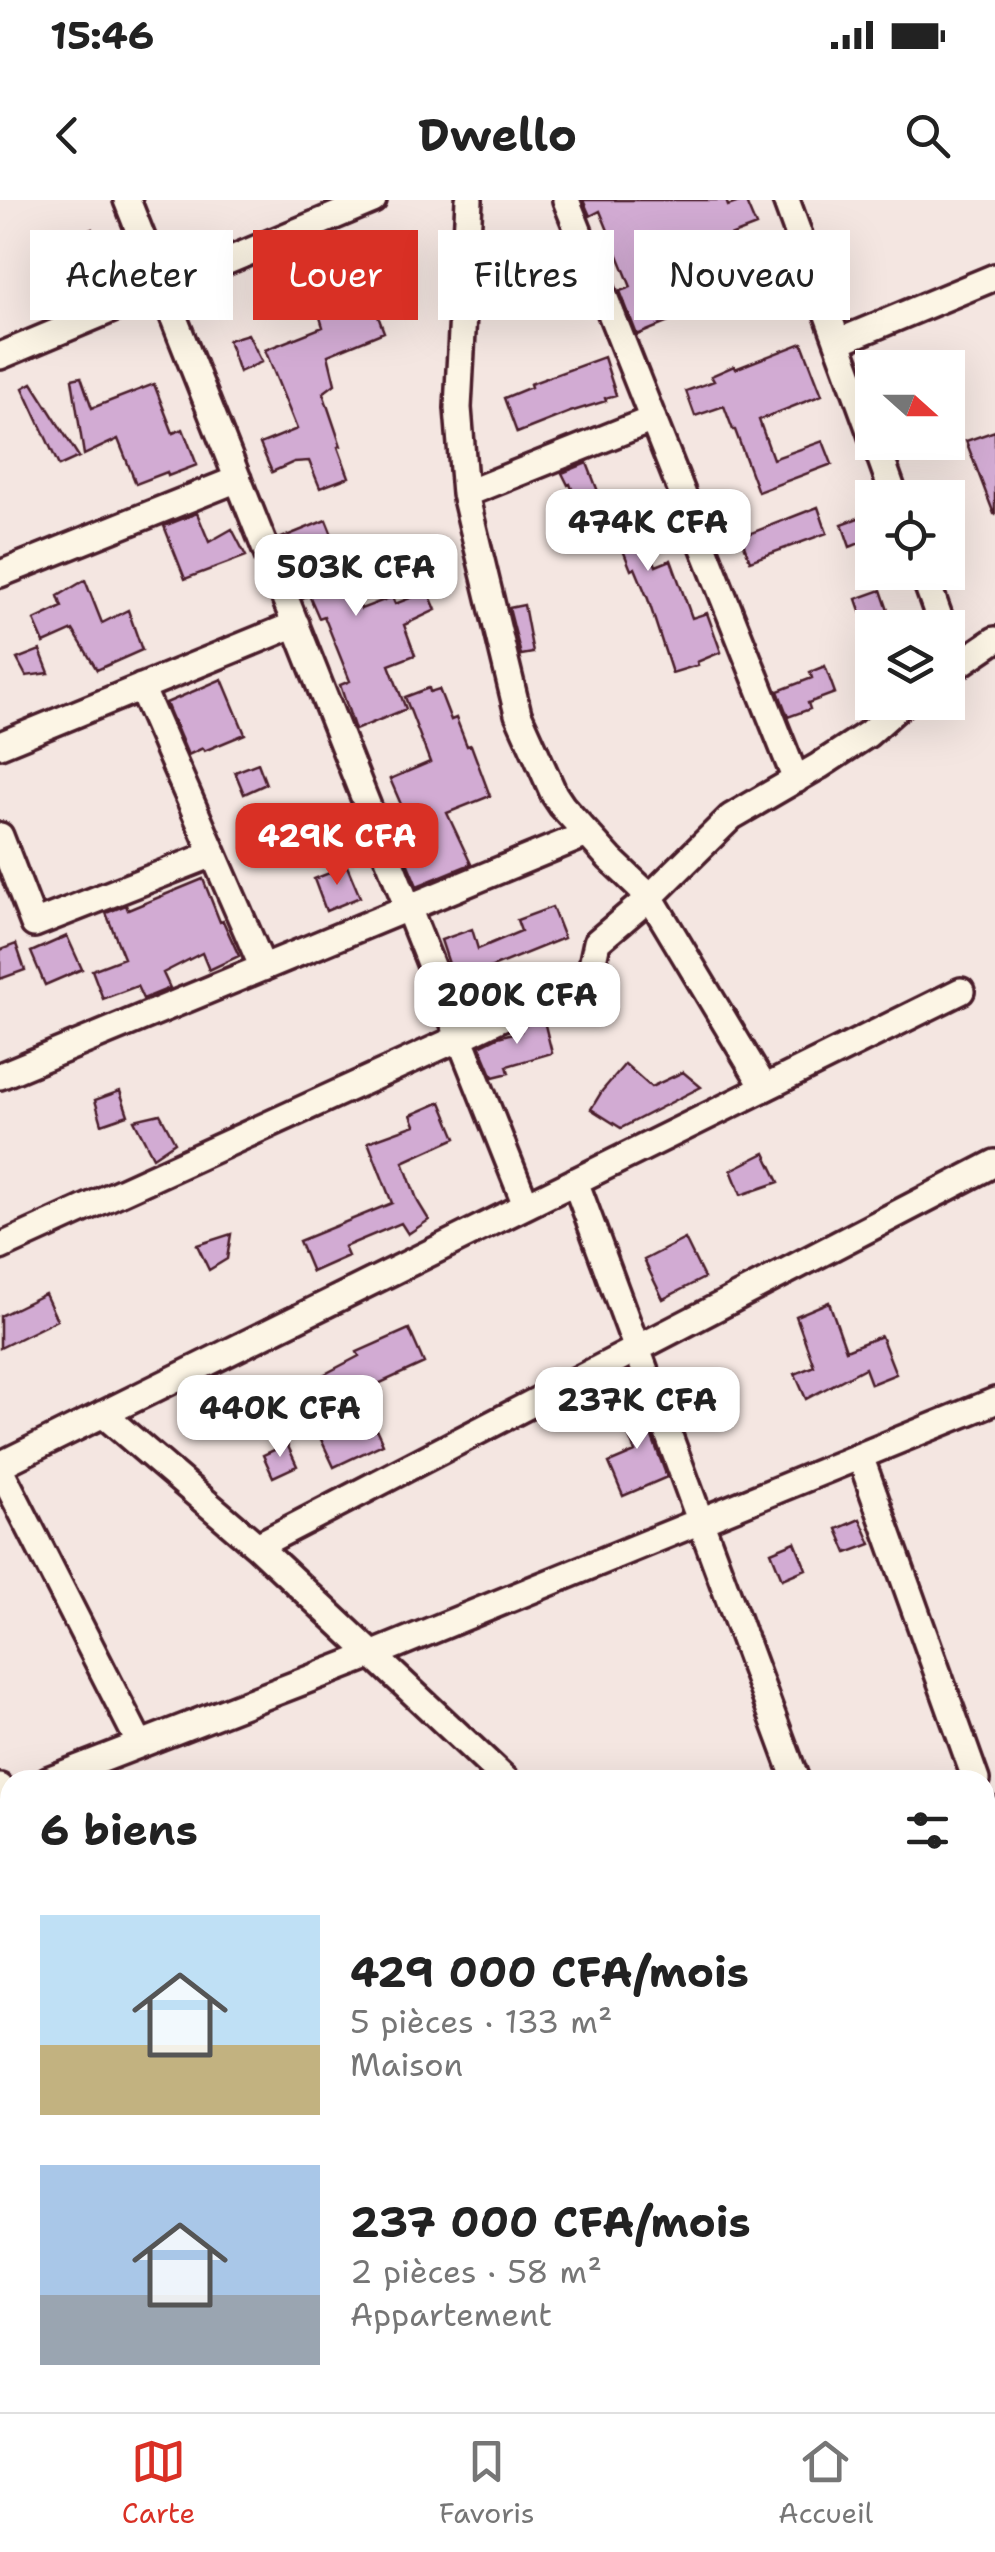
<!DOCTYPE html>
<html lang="fr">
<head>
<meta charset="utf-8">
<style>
	:root { --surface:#fff; --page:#f2f2f2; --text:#222; --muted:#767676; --line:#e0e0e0; --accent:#d93025 }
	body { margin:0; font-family:"Shantell Sans",sans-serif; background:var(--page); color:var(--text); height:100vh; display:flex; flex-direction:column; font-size:38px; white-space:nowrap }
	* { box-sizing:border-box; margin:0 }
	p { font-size:32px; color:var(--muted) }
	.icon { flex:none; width:55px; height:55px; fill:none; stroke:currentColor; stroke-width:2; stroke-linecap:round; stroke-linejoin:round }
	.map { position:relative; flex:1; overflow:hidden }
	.panel { position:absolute; left:0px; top:1570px; width:995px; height:642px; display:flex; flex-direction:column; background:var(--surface); border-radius:30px 30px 0 0; box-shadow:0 10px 40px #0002 }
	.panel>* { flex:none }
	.hud { position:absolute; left:30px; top:30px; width:935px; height:90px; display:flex; gap:20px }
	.needle { width:65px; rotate:111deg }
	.buttons { position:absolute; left:855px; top:150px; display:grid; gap:20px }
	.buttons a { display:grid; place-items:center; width:110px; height:110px; border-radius:0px; background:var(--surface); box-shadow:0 10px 40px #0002; font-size:50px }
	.price { position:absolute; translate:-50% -85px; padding:0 22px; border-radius:20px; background:#fff; color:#222; font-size:32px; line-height:65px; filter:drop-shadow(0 2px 5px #0008) }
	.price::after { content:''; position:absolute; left:50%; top:60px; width:30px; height:22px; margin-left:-15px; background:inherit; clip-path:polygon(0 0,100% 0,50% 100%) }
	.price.on { background:var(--accent); color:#fff }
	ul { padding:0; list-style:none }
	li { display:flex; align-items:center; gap:30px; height:250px; padding:0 40px }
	li span { display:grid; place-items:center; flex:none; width:280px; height:200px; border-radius:0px; color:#555 }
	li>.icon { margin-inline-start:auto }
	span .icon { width:120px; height:120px; fill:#fffc; stroke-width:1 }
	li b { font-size:42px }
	h2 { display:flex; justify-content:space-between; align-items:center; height:120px; padding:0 40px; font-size:42px }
	.pill { padding:0 35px; border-radius:0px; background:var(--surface); box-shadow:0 10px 40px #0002; font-size:35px; line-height:90px }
	.pill.on { background:var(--accent); color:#fff }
	.status { display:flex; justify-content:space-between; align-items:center; height:70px; padding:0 50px; background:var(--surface); direction:ltr }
	.status svg { height:28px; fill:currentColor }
	header { display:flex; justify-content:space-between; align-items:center; height:130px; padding:0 40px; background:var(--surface); font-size:45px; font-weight:700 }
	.dock { display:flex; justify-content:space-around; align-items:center; height:140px; border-top:2px solid var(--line); background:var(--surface); font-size:28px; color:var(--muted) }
	.dock a { display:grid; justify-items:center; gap:5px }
	.dock .on { color:var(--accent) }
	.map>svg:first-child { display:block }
</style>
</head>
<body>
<div class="status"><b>15:46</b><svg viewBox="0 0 49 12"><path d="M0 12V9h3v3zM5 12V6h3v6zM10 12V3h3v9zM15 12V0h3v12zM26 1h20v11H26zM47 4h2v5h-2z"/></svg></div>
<header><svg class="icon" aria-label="back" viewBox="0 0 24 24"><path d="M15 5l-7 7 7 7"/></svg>Dwello<svg class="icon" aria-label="search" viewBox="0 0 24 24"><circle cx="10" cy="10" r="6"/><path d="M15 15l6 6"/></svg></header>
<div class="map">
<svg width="995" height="2212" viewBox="0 0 995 2212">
	<rect width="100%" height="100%" fill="#f4e6e1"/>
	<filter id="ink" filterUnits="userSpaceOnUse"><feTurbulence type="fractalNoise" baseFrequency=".01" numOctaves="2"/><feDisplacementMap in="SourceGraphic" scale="20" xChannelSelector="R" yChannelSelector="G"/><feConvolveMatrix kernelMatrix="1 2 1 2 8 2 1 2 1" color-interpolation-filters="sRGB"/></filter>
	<g filter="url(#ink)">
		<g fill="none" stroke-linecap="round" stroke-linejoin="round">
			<path stroke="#6d879a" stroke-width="6" d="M 772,2212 L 773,2202"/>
		</g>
		<path fill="#d2abd3" stroke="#4a1f2b" stroke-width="2.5" d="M 583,0 L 726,0 L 728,6 L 745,0 L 756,26 L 665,61 L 680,95 L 676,97 L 683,116 L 637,135 L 620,91 L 631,87 L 600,11 L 590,16 Z
			M 92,29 L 102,54 L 77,65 L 67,40 Z
			M 336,55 L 346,88 L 352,85 L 358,100 L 370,95 L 384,132 L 328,155 L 335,184 L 323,193 L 341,246 L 338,247 L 349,277 L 320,288 L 309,261 L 294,262 L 272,272 L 260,244 L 297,229 L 265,150 L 323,127 L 304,65 Z
			M 248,134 L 262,162 L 239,172 L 228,140 Z
			M 802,143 L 822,195 L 759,220 L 773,259 L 823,241 L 832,264 L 758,292 L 735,230 L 733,230 L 724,206 L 695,216 L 686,191 L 714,181 L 711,176 L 734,166 L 735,169 Z
			M 604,157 L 616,195 L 605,198 L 606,201 L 570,212 L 517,233 L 504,198 L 531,187 L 530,184 Z
			M 81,177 L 92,208 L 154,184 L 173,233 L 183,229 L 197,265 L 168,276 L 167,272 L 136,284 L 118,239 L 84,255 L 72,179 Z
			M 32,183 L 79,257 L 59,266 L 23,188 Z
			M 995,231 L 995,314 L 994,314 L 966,241 Z
			M 587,263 L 604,307 L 633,297 L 641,321 L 639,322 L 656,366 L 671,360 L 692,418 L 707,413 L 721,452 L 697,462 L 698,465 L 672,473 L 648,399 L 635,368 L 631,370 L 615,330 L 592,339 L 570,284 L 568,285 L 562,273 Z
			M 818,307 L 827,333 L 750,361 L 741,337 Z
			M 197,313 L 209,342 L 232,329 L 246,356 L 185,379 L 164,326 Z
			M 869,314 L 872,324 L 872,338 L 850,347 L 842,324 Z
			M 326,320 L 340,355 L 379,339 L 389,363 L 348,379 L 361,409 L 392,397 L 395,404 L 428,391 L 436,410 L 404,425 L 415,455 L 389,465 L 406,509 L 355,530 L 340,485 L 350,481 L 324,416 L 319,418 L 309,395 L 302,398 L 279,339 Z
			M 85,380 L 102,423 L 128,410 L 142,450 L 97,470 L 73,430 L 44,443 L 34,420 L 62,407 L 58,396 Z
			M 881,390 L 894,428 L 866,428 L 856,399 Z
			M 524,405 L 533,453 L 521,455 L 509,408 Z
			M 40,450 L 49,473 L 26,476 L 17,459 Z
			M 825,466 L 835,493 L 808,503 L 810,509 L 788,517 L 778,491 L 812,478 L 810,472 Z
			M 222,479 L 245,534 L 204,551 L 203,548 L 188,555 L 166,503 Z
			M 429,488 L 430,492 L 439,489 L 451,520 L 456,518 L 467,546 L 471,545 L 490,596 L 447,613 L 471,664 L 417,686 L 407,662 L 434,650 L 419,610 L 406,616 L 390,579 L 430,562 L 405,497 Z
			M 258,563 L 266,584 L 244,594 L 235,572 Z
			M 283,625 L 292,647 L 268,658 L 258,637 Z
			M 347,666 L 360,697 L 326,711 L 314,679 Z
			M 203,679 L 220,722 L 223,721 L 239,756 L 209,770 L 202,753 L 163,773 L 170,788 L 143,799 L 137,786 L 103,799 L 92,770 L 124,758 L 106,713 L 126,705 L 128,710 Z
			M 552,707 L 564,738 L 455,782 L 441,740 L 472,729 L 478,749 L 521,731 L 517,720 Z
			M 67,736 L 82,769 L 45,785 L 31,752 Z
			M 16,744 L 25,770 L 0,779 L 0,750 Z
			M 543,817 L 552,853 L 507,866 L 509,873 L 493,877 L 480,846 L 498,837 L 521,831 L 520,827 Z
			M 625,864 L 651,887 L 683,872 L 701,887 L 621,928 L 591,909 L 602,891 Z
			M 120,891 L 128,915 L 102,924 L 95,900 Z
			M 441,902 L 456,938 L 403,962 L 418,1002 L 429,1020 L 408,1034 L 401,1023 L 344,1047 L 348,1056 L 312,1072 L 299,1041 L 392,1003 L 368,942 L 415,925 L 411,915 Z
			M 160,914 L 175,942 L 153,957 L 134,920 Z
			M 765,953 L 779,982 L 741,995 L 731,970 Z
			M 231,1034 L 227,1059 L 209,1070 L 197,1045 Z
			M 685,1039 L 704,1078 L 663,1099 L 644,1060 Z
			M 45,1094 L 57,1120 L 0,1148 L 0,1116 Z
			M 829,1102 L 846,1150 L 881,1136 L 896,1174 L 871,1184 L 865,1168 L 806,1199 L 795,1174 L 814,1166 L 796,1116 Z
			M 409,1129 L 424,1163 L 367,1189 L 367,1191 L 360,1194 L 383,1244 L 334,1267 L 319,1235 L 330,1229 L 306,1184 L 359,1156 L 357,1152 Z
			M 637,1196 L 667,1277 L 623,1296 L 609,1263 L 635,1252 L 617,1206 Z
			M 287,1244 L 297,1266 L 273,1277 L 263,1255 Z
			M 860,1319 L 871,1344 L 847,1353 L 837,1329 Z
			M 795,1342 L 806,1369 L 782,1379 L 771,1352 Z"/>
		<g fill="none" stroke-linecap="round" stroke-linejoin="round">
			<defs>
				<path id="minor" d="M 127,0 L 526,1005
					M 469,0 L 458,208 L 465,294 L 518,514 L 554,594 L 562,606 L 610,659 L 650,697 L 764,887
					M 566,0 L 796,580
					M 786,0 L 872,236
					M 838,142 L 995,77
					M 0,156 L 373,0
					M 875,242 L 895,298
					M 465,294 L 653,219
					M 923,372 L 943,428
					M 0,374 L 238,279
					M 948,472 L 995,440
					M 141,487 L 263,768
					M 0,545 L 296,424
					M 0,636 L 34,724 L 213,654
					M 0,876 L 587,634
					M 575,981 L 796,1580
					M 0,1047 L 459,838 L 590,775 L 597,742 L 650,697 L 731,617 L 819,566 L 868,534 L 904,502
					M 103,1214 L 257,1346 L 506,1580
					M 860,1256 L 976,1580
					M 0,1265 L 961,791
					M 0,1269 L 140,1544
					M 257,1346 L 995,963
					M 48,1580 L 374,1454 L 995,1201
					M 0,1587 L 10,1611
					M 985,1606 L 995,1634
					M 985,1725 L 995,1721
					M 985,1946 L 995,1942
					M 0,2111 L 10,2107"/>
			</defs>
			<use href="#minor" stroke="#4a1f2b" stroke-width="32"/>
			<use href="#minor" stroke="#fcf5e5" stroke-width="25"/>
		</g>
	</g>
</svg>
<div class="buttons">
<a><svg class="needle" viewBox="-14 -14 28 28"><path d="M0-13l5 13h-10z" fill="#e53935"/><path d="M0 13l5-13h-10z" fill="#767676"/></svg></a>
<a><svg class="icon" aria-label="locate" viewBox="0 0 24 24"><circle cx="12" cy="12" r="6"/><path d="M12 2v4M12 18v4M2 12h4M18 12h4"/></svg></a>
<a><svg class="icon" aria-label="layers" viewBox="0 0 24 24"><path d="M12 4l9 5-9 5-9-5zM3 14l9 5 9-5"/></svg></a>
</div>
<b class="price" style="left:648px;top:374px">474K CFA</b>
<b class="price" style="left:356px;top:419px">503K CFA</b>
<b class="price on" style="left:337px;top:688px">429K CFA</b>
<b class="price" style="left:517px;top:847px">200K CFA</b>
<b class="price" style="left:637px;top:1252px">237K CFA</b>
<b class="price" style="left:280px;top:1260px">440K CFA</b>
<div class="hud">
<a class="pill">Acheter</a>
<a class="pill on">Louer</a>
<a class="pill">Filtres</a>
<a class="pill">Nouveau</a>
</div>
<section class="panel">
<h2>6 biens<svg class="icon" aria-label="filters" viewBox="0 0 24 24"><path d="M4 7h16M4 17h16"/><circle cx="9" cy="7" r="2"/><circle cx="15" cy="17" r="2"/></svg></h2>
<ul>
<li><span style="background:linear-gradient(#bfe0f5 65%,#c2b280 0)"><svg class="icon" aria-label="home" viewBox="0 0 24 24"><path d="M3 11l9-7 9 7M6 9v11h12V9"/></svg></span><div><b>429 000 CFA/mois</b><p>5 pièces · 133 m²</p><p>Maison</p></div></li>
<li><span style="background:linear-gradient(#a9c7e8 65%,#9aa5b1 0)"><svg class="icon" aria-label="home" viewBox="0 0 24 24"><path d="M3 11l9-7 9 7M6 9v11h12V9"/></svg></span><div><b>237 000 CFA/mois</b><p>2 pièces · 58 m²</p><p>Appartement</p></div></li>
</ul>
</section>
</div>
<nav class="dock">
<a class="on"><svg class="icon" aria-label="map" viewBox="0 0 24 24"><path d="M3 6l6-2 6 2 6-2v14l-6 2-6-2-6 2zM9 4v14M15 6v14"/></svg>Carte</a>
<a><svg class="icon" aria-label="saved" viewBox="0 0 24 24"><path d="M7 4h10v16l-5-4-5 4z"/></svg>Favoris</a>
<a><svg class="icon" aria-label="home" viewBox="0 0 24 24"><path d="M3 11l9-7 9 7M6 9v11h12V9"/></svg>Accueil</a>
</nav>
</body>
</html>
